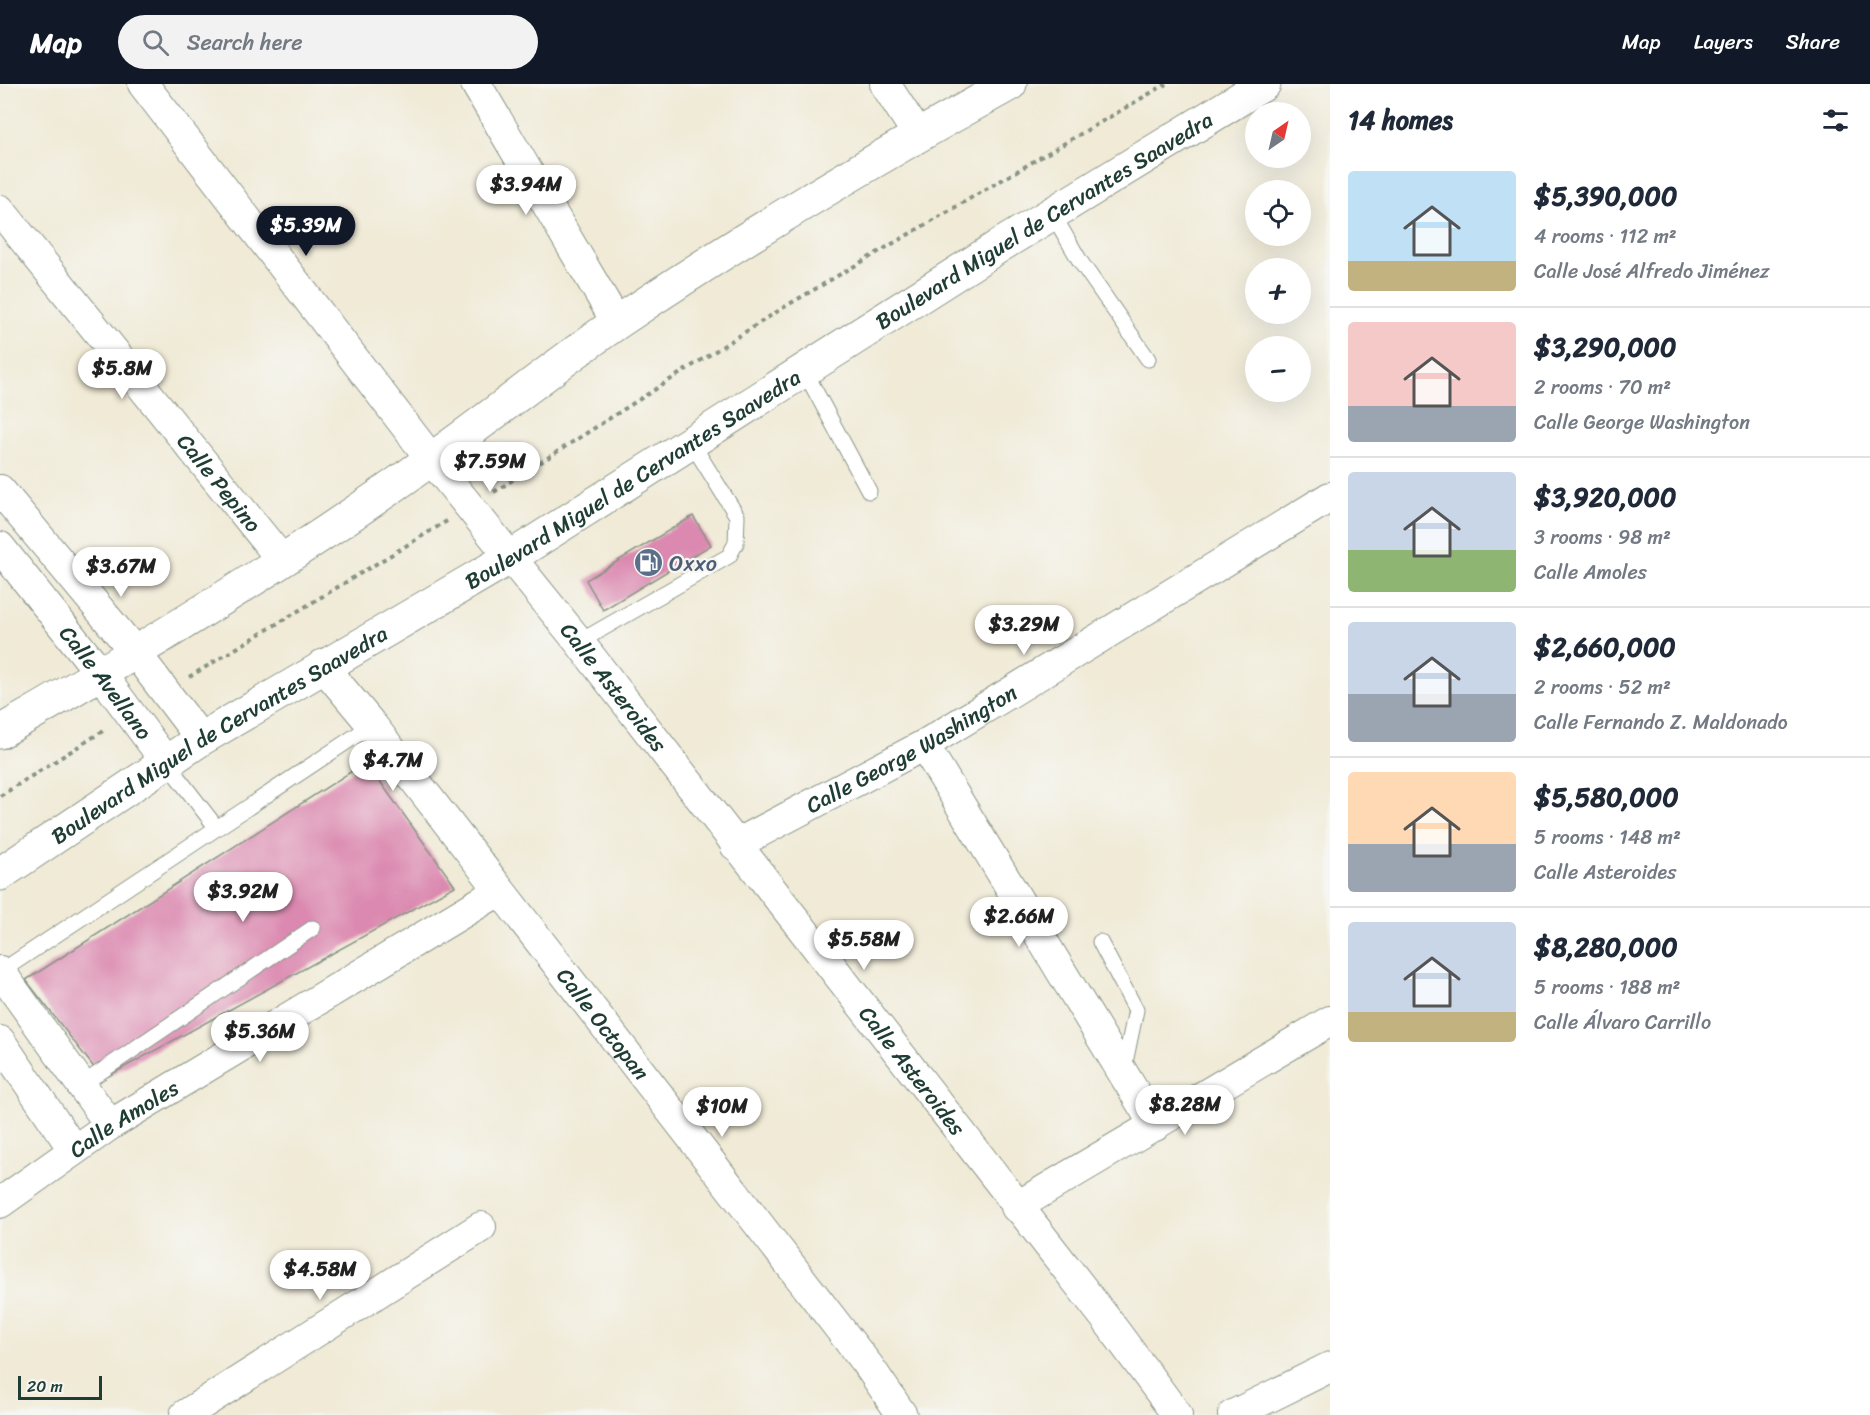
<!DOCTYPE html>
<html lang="en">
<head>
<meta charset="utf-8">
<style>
	:root { --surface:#fff; --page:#f2f2f3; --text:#1f2937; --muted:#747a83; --line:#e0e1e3; --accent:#111827 }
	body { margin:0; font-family:Sriracha,sans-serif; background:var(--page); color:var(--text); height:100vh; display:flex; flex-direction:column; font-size:22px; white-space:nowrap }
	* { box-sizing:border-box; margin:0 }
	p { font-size:20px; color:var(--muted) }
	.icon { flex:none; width:33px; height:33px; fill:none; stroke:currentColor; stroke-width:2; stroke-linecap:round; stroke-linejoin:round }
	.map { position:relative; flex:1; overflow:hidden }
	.side { display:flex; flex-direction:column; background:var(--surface); width:540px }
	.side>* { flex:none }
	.needle { width:39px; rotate:34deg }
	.buttons { position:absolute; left:1245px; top:18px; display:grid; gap:12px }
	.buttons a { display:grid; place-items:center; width:66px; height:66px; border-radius:50%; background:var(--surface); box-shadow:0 6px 24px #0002; font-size:30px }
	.scale { position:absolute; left:18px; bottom:15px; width:84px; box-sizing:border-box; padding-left:6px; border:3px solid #1f3d34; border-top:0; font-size:16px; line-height:21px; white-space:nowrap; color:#1f3d34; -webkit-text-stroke:4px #f6f6f2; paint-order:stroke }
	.price { position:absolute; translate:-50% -51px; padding:0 14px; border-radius:21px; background:#fff; color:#222; font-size:20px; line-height:39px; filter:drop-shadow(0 2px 3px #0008) }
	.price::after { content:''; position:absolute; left:50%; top:36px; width:18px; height:14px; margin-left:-9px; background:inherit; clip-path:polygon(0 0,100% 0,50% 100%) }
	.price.current { background:var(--accent); color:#fff }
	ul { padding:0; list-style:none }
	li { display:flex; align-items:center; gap:18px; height:150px; padding:0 18px }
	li+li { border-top:2px solid var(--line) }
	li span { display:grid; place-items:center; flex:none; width:168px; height:120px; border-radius:6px; color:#555 }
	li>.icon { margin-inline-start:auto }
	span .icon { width:72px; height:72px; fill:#fffc; stroke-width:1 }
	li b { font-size:26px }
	h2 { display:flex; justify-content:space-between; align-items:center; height:72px; padding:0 18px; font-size:26px }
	header { display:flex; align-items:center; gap:36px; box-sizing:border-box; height:84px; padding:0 30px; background:var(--accent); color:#fff }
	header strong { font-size:28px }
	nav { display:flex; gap:33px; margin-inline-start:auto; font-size:21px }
	.search { width:420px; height:54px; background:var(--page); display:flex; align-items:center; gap:15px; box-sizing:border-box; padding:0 21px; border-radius:33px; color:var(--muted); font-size:22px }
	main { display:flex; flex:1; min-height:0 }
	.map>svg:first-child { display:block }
</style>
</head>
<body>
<header>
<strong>Map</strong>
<div class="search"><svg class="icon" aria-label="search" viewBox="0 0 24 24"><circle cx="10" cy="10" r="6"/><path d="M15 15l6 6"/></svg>Search here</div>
<nav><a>Map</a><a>Layers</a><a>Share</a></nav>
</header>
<main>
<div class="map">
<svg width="1330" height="1331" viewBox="0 0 1330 1331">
	<rect width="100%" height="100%" fill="#f6f6f2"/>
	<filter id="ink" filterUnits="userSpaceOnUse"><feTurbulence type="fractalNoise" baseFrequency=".0167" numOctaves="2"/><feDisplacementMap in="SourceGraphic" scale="12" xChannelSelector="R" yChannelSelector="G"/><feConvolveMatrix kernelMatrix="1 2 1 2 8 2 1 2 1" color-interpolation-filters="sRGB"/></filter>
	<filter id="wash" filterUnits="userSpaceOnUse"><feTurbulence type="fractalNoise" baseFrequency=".008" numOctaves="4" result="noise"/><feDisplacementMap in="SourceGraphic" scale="24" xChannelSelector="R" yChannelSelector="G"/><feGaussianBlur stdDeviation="1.35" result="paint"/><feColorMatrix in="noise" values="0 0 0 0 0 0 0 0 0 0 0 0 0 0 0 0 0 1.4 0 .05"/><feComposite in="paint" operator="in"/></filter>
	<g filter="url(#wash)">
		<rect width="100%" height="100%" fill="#f0ead6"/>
		<g id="blocks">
			<path fill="#db89b0" d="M 693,432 L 711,461 L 603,526 L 586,496 Z
				M 366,678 L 455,802 L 103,995 L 26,896 Z"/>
		</g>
	</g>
	<g filter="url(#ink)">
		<use href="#blocks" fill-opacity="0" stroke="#889485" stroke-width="1.5"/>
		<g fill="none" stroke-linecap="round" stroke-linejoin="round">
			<defs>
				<path id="service" d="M 1052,129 L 1080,177 L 1148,275
					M 804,286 L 869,407
					M 579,558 L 729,472 L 736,459 L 737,432 L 691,358
					M 166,678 L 216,743
					M 1100,858 L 1136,926 L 1123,988
					M 0,888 L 372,641
					M 81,1001 L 313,844"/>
				<g id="minor">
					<path id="s1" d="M 143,0 L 431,375 L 579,558 L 1106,1235 L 1177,1331"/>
					<path d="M 476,0 L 617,239"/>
					<path d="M 885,0 L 918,51"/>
					<path id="s2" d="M 0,126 L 281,475"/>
					<path d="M 0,406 L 135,568 L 201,655"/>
					<path id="s3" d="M 0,463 L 101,590 L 166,678"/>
					<path id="s4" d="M 322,581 L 372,641 L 870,1284 L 902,1331"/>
					<path d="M 924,661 L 1155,1042"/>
					<path id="s5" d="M 735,761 L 924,661 L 1330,413"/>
					<path d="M 0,887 L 110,1041"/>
					<path d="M 0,957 L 73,1065"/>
					<path id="s6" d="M 0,1119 L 110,1041 L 499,807"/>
					<path d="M 1016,1123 L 1330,937"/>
					<path d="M 185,1331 L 481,1143"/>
					<path d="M 1233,1331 L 1330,1283"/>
				</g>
				<g id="primary">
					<path d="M 0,648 C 148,563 295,473 433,374 C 495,330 555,281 618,238 C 744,153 876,74 1010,0"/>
					<path id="s7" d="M 0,790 L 201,655 L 511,473 L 1004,159 L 1264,0"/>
				</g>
			</defs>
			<use href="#service" stroke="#889485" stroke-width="17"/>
			<use href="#minor" stroke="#889485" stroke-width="32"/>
			<use href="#primary" stroke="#889485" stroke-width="35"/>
			<path stroke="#889485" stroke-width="4" stroke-dasharray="4.5 4.5" stroke-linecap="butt" d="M 494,408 L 786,222 L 1166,0
				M 189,593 L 447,437
				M 0,712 L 106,645"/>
			<use href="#service" stroke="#fff" stroke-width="15"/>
			<use href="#minor" stroke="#fff" stroke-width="30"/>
			<use href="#primary" stroke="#fff" stroke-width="33"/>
		</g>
	</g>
	<defs>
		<symbol id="fuel-disc" viewBox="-11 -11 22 22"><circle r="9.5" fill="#5c6f8a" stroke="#f6f6f2"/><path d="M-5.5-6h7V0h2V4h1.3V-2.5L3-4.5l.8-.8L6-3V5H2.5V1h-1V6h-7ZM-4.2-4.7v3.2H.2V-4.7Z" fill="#fff"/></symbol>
	</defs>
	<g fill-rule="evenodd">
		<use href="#fuel-disc" x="632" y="462" width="33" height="33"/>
	</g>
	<g text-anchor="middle" stroke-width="4.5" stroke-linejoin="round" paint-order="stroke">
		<g font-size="22" fill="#1f3d34" stroke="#f6f6f2">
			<text dy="8" stroke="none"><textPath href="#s7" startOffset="1232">Boulevard Miguel de Cervantes Saavedra</textPath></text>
			<text dy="8" stroke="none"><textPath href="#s7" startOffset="746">Boulevard Miguel de Cervantes Saavedra</textPath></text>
			<text dy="8" stroke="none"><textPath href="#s2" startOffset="350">Calle Pepino</textPath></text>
			<text dy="8" stroke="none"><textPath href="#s3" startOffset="172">Calle Avellano</textPath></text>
			<text dy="8" stroke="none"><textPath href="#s1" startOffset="765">Calle Asteroides</textPath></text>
			<text dy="8" stroke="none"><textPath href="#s7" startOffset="260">Boulevard Miguel de Cervantes Saavedra</textPath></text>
			<text dy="8" stroke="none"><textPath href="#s5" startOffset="201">Calle George Washington</textPath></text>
			<text dy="8" stroke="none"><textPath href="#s4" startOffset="456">Calle Octopan</textPath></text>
			<text dy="8" stroke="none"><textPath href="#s1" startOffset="1251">Calle Asteroides</textPath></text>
			<text dy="8" stroke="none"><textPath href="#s6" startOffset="150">Calle Amoles</textPath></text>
		</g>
		<g font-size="22" fill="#4e5e75" stroke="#f6f6f2" text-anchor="start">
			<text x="669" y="487">Oxxo</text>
		</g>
	</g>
</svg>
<div class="buttons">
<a><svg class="needle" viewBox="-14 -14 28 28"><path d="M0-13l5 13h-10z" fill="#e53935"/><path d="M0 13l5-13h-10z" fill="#747a83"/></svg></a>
<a><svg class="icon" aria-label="locate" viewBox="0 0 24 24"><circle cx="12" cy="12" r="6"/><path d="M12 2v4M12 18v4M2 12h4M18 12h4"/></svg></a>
<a>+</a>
<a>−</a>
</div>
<div class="scale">20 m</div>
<b class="price" style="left:526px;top:132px">$3.94M</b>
<b class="price current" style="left:306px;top:173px">$5.39M</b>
<b class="price" style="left:122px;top:316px">$5.8M</b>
<b class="price" style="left:490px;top:409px">$7.59M</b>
<b class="price" style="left:121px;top:514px">$3.67M</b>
<b class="price" style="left:1024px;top:572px">$3.29M</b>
<b class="price" style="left:393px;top:708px">$4.7M</b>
<b class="price" style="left:243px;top:839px">$3.92M</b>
<b class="price" style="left:1019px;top:864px">$2.66M</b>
<b class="price" style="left:864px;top:887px">$5.58M</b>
<b class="price" style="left:260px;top:979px">$5.36M</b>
<b class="price" style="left:1185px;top:1052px">$8.28M</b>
<b class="price" style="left:722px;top:1054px">$10M</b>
<b class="price" style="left:320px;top:1217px">$4.58M</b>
</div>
<section class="side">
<h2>14 homes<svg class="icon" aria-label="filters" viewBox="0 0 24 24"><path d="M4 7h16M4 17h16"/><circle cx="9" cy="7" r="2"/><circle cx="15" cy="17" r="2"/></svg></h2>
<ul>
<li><span style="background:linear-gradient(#bfe0f5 75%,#c2b280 0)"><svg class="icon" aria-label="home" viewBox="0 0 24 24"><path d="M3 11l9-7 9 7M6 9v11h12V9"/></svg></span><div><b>$5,390,000</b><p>4 rooms · 112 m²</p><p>Calle José Alfredo Jiménez</p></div></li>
<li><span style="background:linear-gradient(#f6c9c9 70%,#9aa5b1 0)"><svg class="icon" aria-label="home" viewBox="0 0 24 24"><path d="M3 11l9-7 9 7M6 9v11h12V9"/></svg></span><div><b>$3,290,000</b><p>2 rooms · 70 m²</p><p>Calle George Washington</p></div></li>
<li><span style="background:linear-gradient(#c9d6e8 65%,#8fb573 0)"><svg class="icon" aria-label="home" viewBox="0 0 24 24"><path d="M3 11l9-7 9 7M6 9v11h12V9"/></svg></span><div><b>$3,920,000</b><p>3 rooms · 98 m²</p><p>Calle Amoles</p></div></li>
<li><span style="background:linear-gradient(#c9d6e8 60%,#9aa5b1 0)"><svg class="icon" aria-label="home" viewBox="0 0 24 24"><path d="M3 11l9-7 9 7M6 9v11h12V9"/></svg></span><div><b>$2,660,000</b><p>2 rooms · 52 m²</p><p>Calle Fernando Z. Maldonado</p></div></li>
<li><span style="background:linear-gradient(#ffd9b3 60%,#9aa5b1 0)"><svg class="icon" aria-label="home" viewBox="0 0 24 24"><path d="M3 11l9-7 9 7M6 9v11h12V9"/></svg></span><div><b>$5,580,000</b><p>5 rooms · 148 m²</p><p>Calle Asteroides</p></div></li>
<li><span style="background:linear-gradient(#c9d6e8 75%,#c2b280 0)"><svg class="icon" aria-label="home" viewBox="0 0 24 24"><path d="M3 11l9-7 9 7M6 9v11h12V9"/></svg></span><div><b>$8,280,000</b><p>5 rooms · 188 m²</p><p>Calle Álvaro Carrillo</p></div></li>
</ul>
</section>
</main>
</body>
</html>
